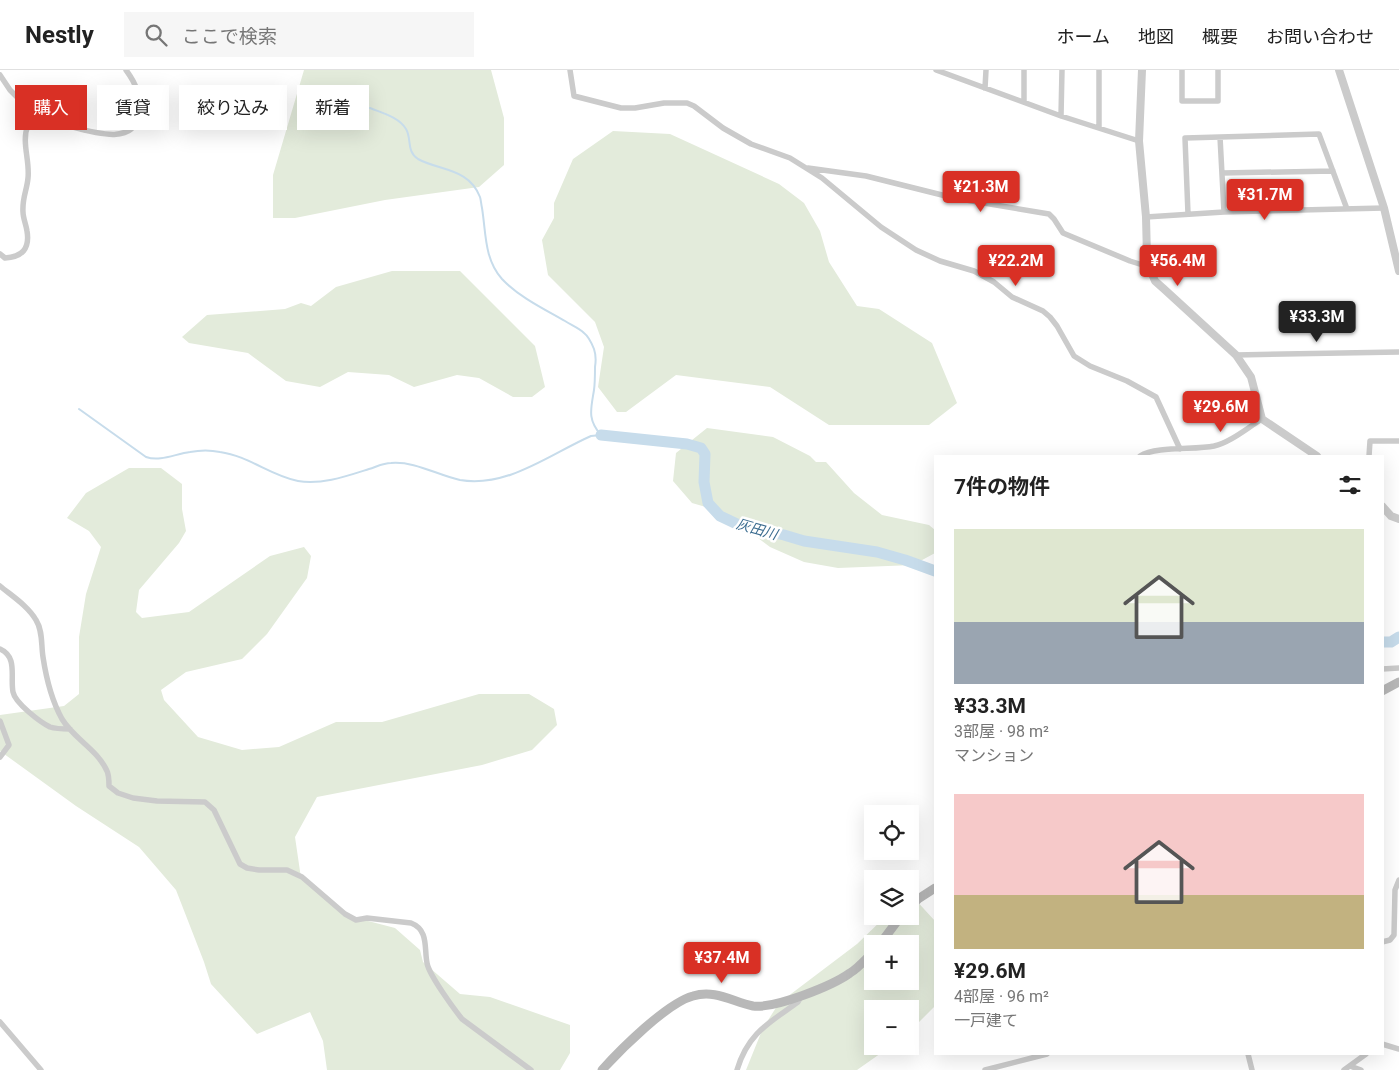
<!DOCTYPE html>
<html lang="ja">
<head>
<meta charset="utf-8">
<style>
	:root { --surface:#fff; --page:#f6f6f6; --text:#222; --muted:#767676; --line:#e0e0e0; --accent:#d93025 }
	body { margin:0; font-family:Roboto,"Noto Sans JP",sans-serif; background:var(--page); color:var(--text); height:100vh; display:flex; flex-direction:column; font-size:19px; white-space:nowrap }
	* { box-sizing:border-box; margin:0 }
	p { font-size:16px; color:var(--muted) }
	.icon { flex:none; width:28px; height:28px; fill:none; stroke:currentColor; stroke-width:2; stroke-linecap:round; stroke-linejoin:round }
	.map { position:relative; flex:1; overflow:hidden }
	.side { position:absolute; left:934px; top:385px; width:450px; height:600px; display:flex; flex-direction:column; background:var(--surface); border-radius:0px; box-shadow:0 5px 20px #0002 }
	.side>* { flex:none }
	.top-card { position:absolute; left:15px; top:15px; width:475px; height:45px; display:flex; gap:10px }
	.fabs { position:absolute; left:864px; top:735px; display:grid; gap:10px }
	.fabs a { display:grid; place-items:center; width:55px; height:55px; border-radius:0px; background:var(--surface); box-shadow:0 5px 20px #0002; font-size:25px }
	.price { position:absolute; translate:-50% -42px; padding:0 11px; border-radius:5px; background:var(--accent); color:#fff; font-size:16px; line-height:32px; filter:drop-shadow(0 1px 2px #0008) }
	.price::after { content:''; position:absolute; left:50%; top:30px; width:15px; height:11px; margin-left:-8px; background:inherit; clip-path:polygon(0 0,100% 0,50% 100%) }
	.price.selected { background:#222; color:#fff }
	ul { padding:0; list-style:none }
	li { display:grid; align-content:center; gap:10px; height:265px; padding:0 20px }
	li span { display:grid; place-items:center; height:155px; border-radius:0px; color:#555 }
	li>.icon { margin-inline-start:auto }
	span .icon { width:90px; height:90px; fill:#fffc; stroke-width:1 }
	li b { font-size:21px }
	h2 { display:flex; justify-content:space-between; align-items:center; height:60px; padding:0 20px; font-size:21px }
	.chip { padding:0 18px; border-radius:0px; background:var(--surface); box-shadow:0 5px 20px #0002; font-size:18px; line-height:45px }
	.chip.selected { background:var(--accent); color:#fff }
	header { display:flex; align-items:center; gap:30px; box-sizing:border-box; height:70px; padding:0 25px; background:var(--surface); border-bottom:1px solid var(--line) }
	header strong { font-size:24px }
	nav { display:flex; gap:28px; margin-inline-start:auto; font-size:18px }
	.search { width:350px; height:45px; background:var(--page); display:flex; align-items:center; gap:12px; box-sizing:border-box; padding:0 18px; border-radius:0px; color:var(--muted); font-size:19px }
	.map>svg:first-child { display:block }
</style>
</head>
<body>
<header>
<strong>Nestly</strong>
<div class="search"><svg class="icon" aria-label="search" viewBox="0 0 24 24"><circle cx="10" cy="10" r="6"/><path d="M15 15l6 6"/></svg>ここで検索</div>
<nav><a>ホーム</a><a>地図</a><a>概要</a><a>お問い合わせ</a></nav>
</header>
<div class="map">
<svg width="1399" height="1000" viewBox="0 0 1399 1000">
	<rect width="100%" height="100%" fill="#fff"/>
	<path fill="#e3ebdb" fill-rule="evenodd" d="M 304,0 L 491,0 L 504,48 L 504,95 L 479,117 L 385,130 L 295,148 L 273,148 L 273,105 Z
		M 613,61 L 670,64 L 779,114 L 804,133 L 820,161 L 829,192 L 857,236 L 879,239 L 932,273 L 957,333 L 929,355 L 829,355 L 770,317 L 676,305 L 626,342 L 617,342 L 598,317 L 604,277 L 595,252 L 548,205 L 542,170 L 554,148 L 554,133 L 573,89 Z
		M 392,201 L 460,201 L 535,276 L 545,317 L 532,327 L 513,327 L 479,308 L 457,305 L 414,317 L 389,305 L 348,302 L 320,317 L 286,311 L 248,283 L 189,273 L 182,267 L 207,245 L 285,239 L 301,233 L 311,236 L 336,217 Z
		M 707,358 L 773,367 L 810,386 L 816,392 L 826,392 L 854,423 L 882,445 L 929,455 L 935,460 L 935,483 L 913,495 L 838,498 L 804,492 L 770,477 L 723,442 L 692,433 L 673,411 L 676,383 Z
		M 129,398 L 161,398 L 182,414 L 182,439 L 186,461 L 179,473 L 139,520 L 136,542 L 142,548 L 189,542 L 270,486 L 304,477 L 311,486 L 307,508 L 267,564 L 242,589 L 186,602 L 161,620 L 164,630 L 198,667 L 242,680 L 279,677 L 336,652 L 382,652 L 479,624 L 529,624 L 554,639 L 557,655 L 532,680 L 482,695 L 317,727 L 295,767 L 301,808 L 345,845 L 395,858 L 420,880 L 423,892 L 460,924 L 490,927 L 570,955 L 570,983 L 560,1000 L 327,1000 L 323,971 L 310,942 L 257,964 L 211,914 L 204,892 L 176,820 L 139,777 L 76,736 L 0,681 L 0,645 L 64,636 L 79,624 L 79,567 L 86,524 L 101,477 L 89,461 L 67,448 L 86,423 Z
		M 913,827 L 935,851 L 935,936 L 910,961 L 910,939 L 872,939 L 872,976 L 891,976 L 857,1000 L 746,1000 L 763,958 L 779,933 L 857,874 L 886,846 L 910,846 L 910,828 ZM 872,874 L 910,874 L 910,911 L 872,911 Z"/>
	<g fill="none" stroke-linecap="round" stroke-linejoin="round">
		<path stroke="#c7dceb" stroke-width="2" d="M 370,38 C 382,43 399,47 406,59 C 412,69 406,81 418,89 C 440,101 469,98 480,127 C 481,130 481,134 482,138 C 486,162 484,189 502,209 C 519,227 544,239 565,251 C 571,255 579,258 584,263 C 588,266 592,274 594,279 C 596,285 596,291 595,297 C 595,305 595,313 594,320 C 591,339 587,349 601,365
			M 79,339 L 146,387 C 160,392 175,384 190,382 C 200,380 211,380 220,382 C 249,386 271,406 298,411 C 322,415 347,406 369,399 C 376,397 383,393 391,393 C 415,391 437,405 460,410 C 508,418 550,384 591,366 L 601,365"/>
		<path stroke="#c7dceb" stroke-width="11" d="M 601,365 L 687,374 L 701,378 L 705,384 L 704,412 L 708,433 L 720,446 L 739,455 L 784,465 L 804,471 L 877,482 L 905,490 L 935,501
			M 1382,572 L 1391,572 L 1399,567"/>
		<path stroke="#cbcbcb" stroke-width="5.5" d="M 570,0 L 574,26 L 621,38 L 635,38 L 664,33 L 687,33 L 694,36 L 723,58 L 751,74 L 790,88 L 822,108 L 881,157 L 916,180 L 940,191 L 974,201 L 994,212 L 1012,227 L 1043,241 L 1050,247 L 1057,256 L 1074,286 L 1090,296 L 1127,311 L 1156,327 L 1180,379
			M 936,0 L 1061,46 L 1139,71
			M 1182,0 L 1182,31 L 1218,31 L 1218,0
			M 0,5 L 10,20 L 41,51
			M 985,18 L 986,0
			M 1024,32 L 1024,0
			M 1061,46 L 1062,0
			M 1099,57 L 1099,0
			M 1220,67 L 1224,142
			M 808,98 L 866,106 L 954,128 L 1049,144 L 1054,149 L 1063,163 L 1130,191 L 1149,197
			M 1222,103 L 1333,101
			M 1188,144 L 1185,68 L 1319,64 L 1347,139
			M 1146,147 L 1224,142 L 1384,138
			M 0,184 L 5,188 C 22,187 30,179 27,161 C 26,154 23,148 23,142 C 22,128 27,120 28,108 C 30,90 21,72 28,55 C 33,53 38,51 43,51 C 67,51 135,86 138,43 C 140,24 137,15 126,0
			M 1236,285 L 1399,282
			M 1140,386 C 1156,376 1195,380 1214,376 C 1231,372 1247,358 1262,349
			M 1369,386 L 1370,371 L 1399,371
			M 0,516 C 12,526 28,536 36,550 C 43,561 41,575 43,587 C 46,607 52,631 62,649 C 74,669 97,679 107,701 C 109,705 109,711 109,716 L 118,723 L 133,728 L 157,731 L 205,732 L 214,740 L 240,794 L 247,798 L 259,800 L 287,800 L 302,807 L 345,844 L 356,850 L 367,848 L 411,853 C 429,860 424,878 427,893 C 429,905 454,939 462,949 L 531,1000
			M 0,579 C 18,587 10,607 13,622 C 15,633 40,652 50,657 C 56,659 63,659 70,659
			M 1382,599 L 1399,598
			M 0,651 L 9,675 L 0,687
			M 1382,872 L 1390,870 L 1394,865 L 1395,820 L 1399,810
			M 0,952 L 41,1000
			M 1382,974 L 1399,979
			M 1248,984 L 1252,1000
			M 1350,996 L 1361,1000
			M 737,1000 C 748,963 769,953 798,932 L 802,925
			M 985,1000 L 1047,984
			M 1344,1000 L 1366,984"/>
		<path stroke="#cbcbcb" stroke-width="8" d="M 1142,0 L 1139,71 L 1146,147 L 1147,187 L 1149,197 L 1155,211 L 1164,219 L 1236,285 L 1251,307 L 1262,349 L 1317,386
			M 1339,0 L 1384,138 L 1399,201
			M 1382,436 L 1391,446 L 1399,449"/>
		<path stroke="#b8b8b8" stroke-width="9" d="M 1382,621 L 1399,612
			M 910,837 L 918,829 L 935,818
			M 880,874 L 901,846
			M 602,1000 C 621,979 667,933 693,926 C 715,919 733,932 753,936 C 774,939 832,916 850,903 C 858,898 865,890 872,883"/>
	</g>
	<g text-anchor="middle" stroke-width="5" stroke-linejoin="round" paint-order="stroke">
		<g font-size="14" font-style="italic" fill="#3c6d90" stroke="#fff">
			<text transform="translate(757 459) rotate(16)" y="5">灰田川</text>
		</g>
	</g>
</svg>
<div class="fabs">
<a><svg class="icon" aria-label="locate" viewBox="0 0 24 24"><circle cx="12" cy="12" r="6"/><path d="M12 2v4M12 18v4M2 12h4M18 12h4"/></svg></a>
<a><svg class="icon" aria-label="layers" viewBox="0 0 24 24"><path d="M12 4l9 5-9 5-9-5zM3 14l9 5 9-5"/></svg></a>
<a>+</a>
<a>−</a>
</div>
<b class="price" style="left:981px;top:143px">¥21.3M</b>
<b class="price" style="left:1265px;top:151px">¥31.7M</b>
<b class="price" style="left:1016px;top:217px">¥22.2M</b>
<b class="price" style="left:1178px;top:217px">¥56.4M</b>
<b class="price selected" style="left:1317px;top:273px">¥33.3M</b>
<b class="price" style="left:1221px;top:363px">¥29.6M</b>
<b class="price" style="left:722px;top:914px">¥37.4M</b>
<div class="top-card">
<a class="chip selected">購入</a>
<a class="chip">賃貸</a>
<a class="chip">絞り込み</a>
<a class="chip">新着</a>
</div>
<section class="side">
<h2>7件の物件<svg class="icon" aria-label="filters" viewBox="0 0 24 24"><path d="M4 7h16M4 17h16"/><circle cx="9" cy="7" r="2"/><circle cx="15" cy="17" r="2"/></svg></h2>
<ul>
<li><span style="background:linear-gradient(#dfe7d0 60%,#9aa5b1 0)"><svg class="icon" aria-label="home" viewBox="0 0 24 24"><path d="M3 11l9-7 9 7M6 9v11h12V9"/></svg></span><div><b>¥33.3M</b><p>3部屋 · 98 m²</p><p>マンション</p></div></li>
<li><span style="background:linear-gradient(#f6c9c9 65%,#c2b280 0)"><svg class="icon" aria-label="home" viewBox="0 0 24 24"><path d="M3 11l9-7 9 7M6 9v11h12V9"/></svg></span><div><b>¥29.6M</b><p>4部屋 · 96 m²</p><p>一戸建て</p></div></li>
</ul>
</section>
</div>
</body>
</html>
